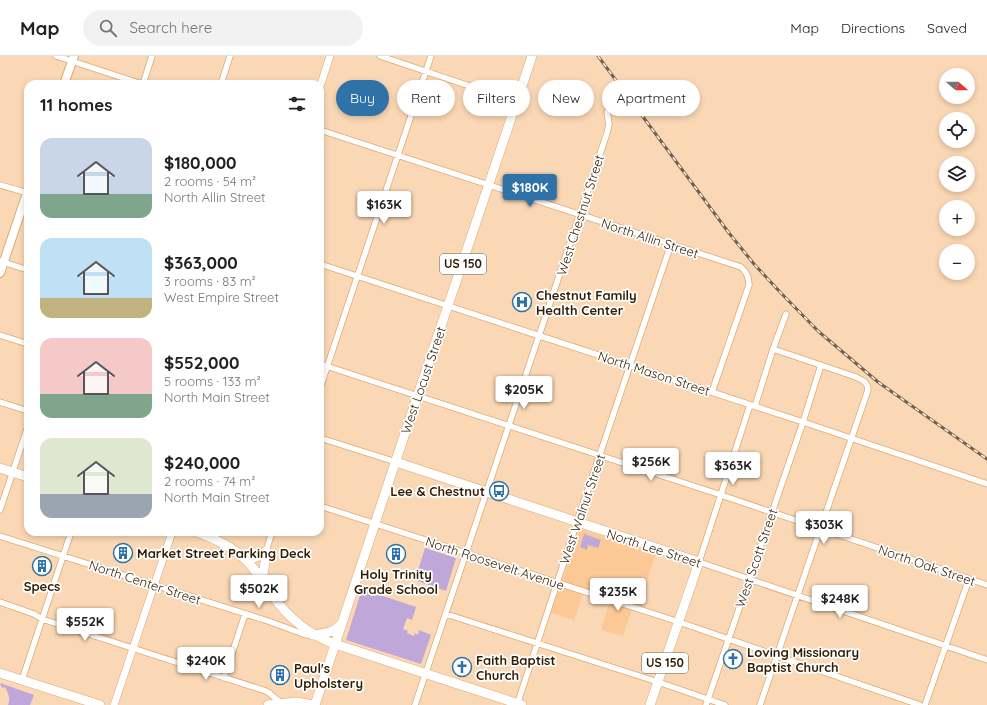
<!DOCTYPE html>
<html lang="en">
<head>
<meta charset="utf-8">
<style>
	:root { --surface:#fff; --page:#f2f2f2; --text:#202124; --muted:#757577; --line:#e0e0e0; --accent:#2f72a8 }
	body { margin:0; font-family:Quicksand,sans-serif; background:var(--page); color:var(--text); height:100vh; display:flex; flex-direction:column; font-size:15px; white-space:nowrap }
	* { box-sizing:border-box; margin:0 }
	p { font-size:13px; color:var(--muted) }
	.icon { flex:none; width:22px; height:22px; fill:none; stroke:currentColor; stroke-width:2; stroke-linecap:round; stroke-linejoin:round }
	.map { position:relative; flex:1; overflow:hidden }
	.drawer { position:absolute; left:24px; top:24px; width:300px; height:456px; display:flex; flex-direction:column; background:var(--surface); border-radius:12px; box-shadow:0 2px 6px #0003 }
	.drawer>* { flex:none }
	.banner { position:absolute; left:336px; top:24px; width:380px; height:36px; display:flex; gap:8px }
	.needle { width:26px; rotate:110deg }
	.tools { position:absolute; left:939px; top:12px; display:grid; gap:8px }
	.tools a { display:grid; place-items:center; width:36px; height:36px; border-radius:50%; background:var(--surface); box-shadow:0 2px 6px #0003; font-size:20px }
	.price { position:absolute; translate:-50% -34px; padding:0 9px; border-radius:4px; background:#fff; color:#222; font-size:13px; line-height:26px; filter:drop-shadow(0 1px 2px #0008) }
	.price::after { content:''; position:absolute; left:50%; top:24px; width:12px; height:9px; margin-left:-6px; background:inherit; clip-path:polygon(0 0,100% 0,50% 100%) }
	.price.selected { background:var(--accent); color:#fff }
	ul { padding:0; list-style:none }
	li { display:flex; align-items:center; gap:12px; height:100px; padding:0 16px }
	li span { display:grid; place-items:center; flex:none; width:112px; height:80px; border-radius:12px; color:#555 }
	li>.icon { margin-inline-start:auto }
	span .icon { width:48px; height:48px; fill:#fffc; stroke-width:1 }
	li b { font-size:17px }
	h2 { display:flex; justify-content:space-between; align-items:center; height:48px; padding:0 16px; font-size:17px }
	.tag { padding:0 14px; border-radius:18px; background:var(--surface); box-shadow:0 2px 6px #0003; font-size:14px; line-height:36px }
	.tag.selected { background:var(--accent); color:#fff }
	header { display:flex; align-items:center; gap:24px; box-sizing:border-box; height:56px; padding:0 20px; background:var(--surface); border-bottom:1px solid var(--line) }
	header strong { font-size:19px }
	nav { display:flex; gap:22px; margin-inline-start:auto; font-size:14px }
	.search { width:280px; height:36px; background:var(--page); display:flex; align-items:center; gap:10px; box-sizing:border-box; padding:0 14px; border-radius:22px; color:var(--muted); font-size:15px }
	.map>svg:first-child { display:block }
</style>
</head>
<body>
<header>
<strong>Map</strong>
<div class="search"><svg class="icon" aria-label="search" viewBox="0 0 24 24"><circle cx="10" cy="10" r="6"/><path d="M15 15l6 6"/></svg>Search here</div>
<nav><a>Map</a><a>Directions</a><a>Saved</a></nav>
</header>
<div class="map">
<svg width="987" height="649" viewBox="0 0 987 649">
	<rect width="100%" height="100%" fill="#fbd8b5"/>
	<path fill="#fcc996" d="M 580,473 L 656,497 L 639,549 L 634,548 L 623,580 L 601,574 L 611,541 L 585,532 L 574,564 L 551,557 Z"/>
	<path fill="#bfa8d9" d="M 584,478 L 601,484 L 598,492 L 588,489 L 587,494 L 580,491 Z
		M 425,492 L 456,502 L 446,535 L 415,524 Z
		M 362,533 L 416,551 L 412,564 L 407,562 L 403,573 L 408,575 L 407,577 L 414,580 L 415,577 L 418,579 L 419,574 L 431,579 L 421,608 L 346,584 Z
		M 0,627 L 34,639 L 30,649 L 8,649 C 11,642 8,637 5,631 L 2,632 Z"/>
	<g fill="none" stroke-linecap="round" stroke-linejoin="round">
		<defs>
			<path id="minor" d="M 56,0 L 142,28
				M 380,0 L 517,46
				M 143,28 L 152,0
				M 221,28 L 230,0
				M 320,74 L 741,211 C 747,216 749,221 749,229 L 712,336
				M 0,129 L 28,137
				M 0,205 L 28,214
				M 320,208 L 803,366 L 987,428
				M 0,279 L 28,288
				M 320,308 L 721,439 L 987,529
				M 320,332 L 431,0
				M 0,346 L 28,355
				M 750,349 L 699,506 L 987,604
				M 755,350 L 773,293 L 786,258
				M 320,382 L 396,406
				M 320,450 L 679,566 L 920,649
				M 0,454 L 28,370
				M 0,480 L 268,565 L 306,579 L 313,579
				M 266,495 L 272,476
				M 0,546 L 34,558 L 42,563 L 266,635 C 272,638 274,643 281,646
				M 446,558 L 658,626 L 725,649
				M 224,622 L 245,558
				M 22,624 L 71,476
				M 415,649 L 607,77 L 609,68 L 607,56
				M 517,649 L 577,466 L 671,188
				M 706,649 L 803,366 L 821,309
				M 760,649 L 868,334 C 868,326 862,324 856,321 L 773,293
				M 925,649 L 969,523"/>
			<path id="tertiary" d="M 320,31 L 330,0
				M 114,649 L 172,476"/>
			<path id="secondary" d="M 64,28 L 74,0
				M 0,217 L 28,134"/>
			<path id="primary" d="M 396,406 L 699,506 L 650,649
				M 0,412 L 28,421
				M 197,476 C 216,483 233,491 247,505 C 258,516 264,529 273,540 C 288,562 311,580 335,588 L 522,649
				M 241,500 C 253,503 257,503 266,495
				M 262,524 L 266,500 L 266,495
				M 313,579 C 325,577 334,577 341,568
				M 0,617 L 100,649
				M 268,649 L 296,646 L 314,649
				M 315,649 L 393,413 L 532,0"/>
		</defs>
		<use href="#minor" stroke="#e0a76e" stroke-width="7"/>
		<use href="#tertiary" stroke="#e0a76e" stroke-width="8"/>
		<use href="#secondary" stroke="#e0a76e" stroke-width="10"/>
		<use href="#primary" stroke="#e0a76e" stroke-width="10"/>
		<use href="#minor" stroke="#fff" stroke-width="5.5"/>
		<use href="#tertiary" stroke="#fff" stroke-width="7"/>
		<use href="#secondary" stroke="#fff" stroke-width="8"/>
		<use href="#primary" stroke="#fff" stroke-width="9"/>
		<defs>
			<path id="rail" d="M 598,0 L 729,177 L 754,208 L 780,236 L 818,275 L 878,326 L 987,403"/>
		</defs>
		<use href="#rail" stroke="#795f44" stroke-width="3"/>
		<use href="#rail" stroke="#fff" stroke-width="1.5" stroke-dasharray="4.5" stroke-linecap="butt"/>
	</g>
	<defs>
		<symbol id="hospital-ring" viewBox="-11 -11 22 22"><circle r="9.5" fill="#fff" stroke="#2f72a8" stroke-width="1.5"/><path d="M-5-5h3v3.5h4V-5h3V5h-3V1.5h-4V5h-3Z" fill="#2f72a8"/></symbol>
		<symbol id="bus-ring" viewBox="-11 -11 22 22"><circle r="9.5" fill="#fff" stroke="#2f72a8" stroke-width="1.5"/><path d="M-5-6H5V4H4V6H2V4H-2V6H-4V4H-5ZM-3.5-4V0h7V-4ZM-3.5 1.2v1.5H-2V1.2ZM2 1.2v1.5H3.5V1.2Z" fill="#2f72a8"/></symbol>
		<symbol id="building-ring" viewBox="-11 -11 22 22"><circle r="9.5" fill="#fff" stroke="#2f72a8" stroke-width="1.5"/><path d="M-4-6H4V6H1V3H-1V6H-4ZM-2.5-4.3h1.7v1.8h-1.7ZM.8-4.3h1.7v1.8H.8ZM-2.5-1h1.7V.8h-1.7ZM.8-1h1.7V.8H.8Z" fill="#2f72a8"/></symbol>
		<symbol id="church-ring" viewBox="-11 -11 22 22"><circle r="9.5" fill="#fff" stroke="#2f72a8" stroke-width="1.5"/><path d="M-1.2-6h2.4v3.5h3.3v2.4h-3.3V6h-2.4V-.1h-3.3v-2.4h3.3Z" fill="#2f72a8"/></symbol>
	</defs>
	<g fill-rule="evenodd">
		<use href="#hospital-ring" x="511" y="235" width="22" height="22"/>
		<use href="#bus-ring" x="488" y="424" width="22" height="22"/>
		<use href="#building-ring" x="112" y="486" width="22" height="22"/>
		<use href="#building-ring" x="385" y="487" width="22" height="22"/>
		<use href="#building-ring" x="31" y="499" width="22" height="22"/>
		<use href="#church-ring" x="722" y="592" width="22" height="22"/>
		<use href="#church-ring" x="451" y="600" width="22" height="22"/>
		<use href="#building-ring" x="269" y="608" width="22" height="22"/>
	</g>
	<g text-anchor="middle" stroke-width="3.5" stroke-linejoin="round" paint-order="stroke">
		<g fill="#fff" stroke="#6f604f" stroke-width="1">
			<rect x="440" y="198" width="46" height="20" rx="3"/>
			<rect x="642" y="597" width="46" height="20" rx="3"/>
		</g>
		<g font-size="12" font-weight="bold" fill="#311c04">
			<text x="463" y="212">US 150</text>
			<text x="665" y="611">US 150</text>
		</g>
		<g font-size="13" fill="#311c04" stroke="#fff">
			<text transform="translate(580 159) rotate(-72)" y="5">West Chestnut Street</text>
			<text transform="translate(650 182) rotate(18)" y="5">North Allin Street</text>
			<text transform="translate(654 317) rotate(18)" y="5">North Mason Street</text>
			<text transform="translate(423 324) rotate(-71)" y="5">West Locust Street</text>
			<text transform="translate(582 453) rotate(-71)" y="5">West Walnut Street</text>
			<text transform="translate(654 492) rotate(18)" y="5">North Lee Street</text>
			<text transform="translate(756 502) rotate(-71)" y="5">West Scott Street</text>
			<text transform="translate(495 507) rotate(18)" y="5">North Roosevelt Avenue</text>
			<text transform="translate(927 509) rotate(19)" y="5">North Oak Street</text>
			<text transform="translate(145 526) rotate(18)" y="5">North Center Street</text>
		</g>
		<g font-size="13" font-weight="bold" fill="#311c04" stroke="#fff" text-anchor="start">
			<text x="536" y="244">Chestnut Family<tspan x="536" dy="15">Health Center</tspan></text>
			<text x="485" y="440" text-anchor="end">Lee &amp; Chestnut</text>
			<text x="137" y="502">Market Street Parking Deck</text>
			<text x="396" y="523" text-anchor="middle">Holy Trinity<tspan x="396" dy="15">Grade School</tspan></text>
			<text x="42" y="535" text-anchor="middle">Specs</text>
			<text x="747" y="601">Loving Missionary<tspan x="747" dy="15">Baptist Church</tspan></text>
			<text x="476" y="609">Faith Baptist<tspan x="476" dy="15">Church</tspan></text>
			<text x="294" y="617">Paul's<tspan x="294" dy="15">Upholstery</tspan></text>
		</g>
	</g>
</svg>
<div class="tools">
<a><svg class="needle" viewBox="-14 -14 28 28"><path d="M0-13l5 13h-10z" fill="#e53935"/><path d="M0 13l5-13h-10z" fill="#757577"/></svg></a>
<a><svg class="icon" aria-label="locate" viewBox="0 0 24 24"><circle cx="12" cy="12" r="6"/><path d="M12 2v4M12 18v4M2 12h4M18 12h4"/></svg></a>
<a><svg class="icon" aria-label="layers" viewBox="0 0 24 24"><path d="M12 4l9 5-9 5-9-5zM3 14l9 5 9-5"/></svg></a>
<a>+</a>
<a>−</a>
</div>
<b class="price selected" style="left:530px;top:152px">$180K</b>
<b class="price" style="left:384px;top:169px">$163K</b>
<b class="price" style="left:524px;top:354px">$205K</b>
<b class="price" style="left:651px;top:426px">$256K</b>
<b class="price" style="left:733px;top:430px">$363K</b>
<b class="price" style="left:824px;top:489px">$303K</b>
<b class="price" style="left:259px;top:553px">$502K</b>
<b class="price" style="left:618px;top:556px">$235K</b>
<b class="price" style="left:840px;top:563px">$248K</b>
<b class="price" style="left:85px;top:586px">$552K</b>
<b class="price" style="left:206px;top:625px">$240K</b>
<div class="banner">
<a class="tag selected">Buy</a>
<a class="tag">Rent</a>
<a class="tag">Filters</a>
<a class="tag">New</a>
<a class="tag">Apartment</a>
</div>
<section class="drawer">
<h2>11 homes<svg class="icon" aria-label="filters" viewBox="0 0 24 24"><path d="M4 7h16M4 17h16"/><circle cx="9" cy="7" r="2"/><circle cx="15" cy="17" r="2"/></svg></h2>
<ul>
<li><span style="background:linear-gradient(#c9d6e8 70%,#7fa58c 0)"><svg class="icon" aria-label="home" viewBox="0 0 24 24"><path d="M3 11l9-7 9 7M6 9v11h12V9"/></svg></span><div><b>$180,000</b><p>2 rooms · 54 m²</p><p>North Allin Street</p></div></li>
<li><span style="background:linear-gradient(#bfe0f5 75%,#c2b280 0)"><svg class="icon" aria-label="home" viewBox="0 0 24 24"><path d="M3 11l9-7 9 7M6 9v11h12V9"/></svg></span><div><b>$363,000</b><p>3 rooms · 83 m²</p><p>West Empire Street</p></div></li>
<li><span style="background:linear-gradient(#f6c9c9 70%,#7fa58c 0)"><svg class="icon" aria-label="home" viewBox="0 0 24 24"><path d="M3 11l9-7 9 7M6 9v11h12V9"/></svg></span><div><b>$552,000</b><p>5 rooms · 133 m²</p><p>North Main Street</p></div></li>
<li><span style="background:linear-gradient(#dfe7d0 70%,#9aa5b1 0)"><svg class="icon" aria-label="home" viewBox="0 0 24 24"><path d="M3 11l9-7 9 7M6 9v11h12V9"/></svg></span><div><b>$240,000</b><p>2 rooms · 74 m²</p><p>North Main Street</p></div></li>
</ul>
</section>
</div>
</body>
</html>
